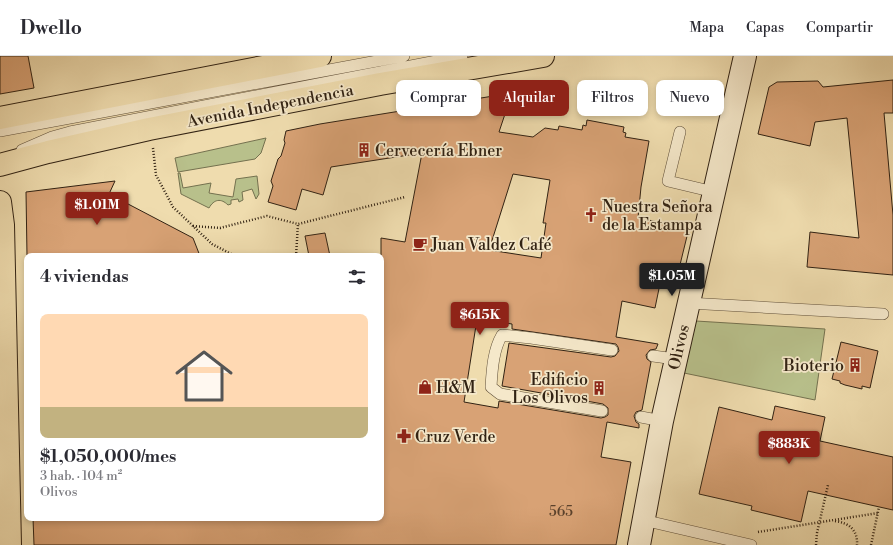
<!DOCTYPE html>
<html lang="es">
<head>
<meta charset="utf-8">
<style>
	:root { --surface:#fff; --page:#f7f7f7; --text:#2b2b33; --muted:#7c7c81; --line:#e1e1e2; --accent:#8f2418 }
	body { margin:0; font-family:"Libre Bodoni",serif; background:var(--page); color:var(--text); height:100vh; display:flex; flex-direction:column; font-size:15px; white-space:nowrap }
	* { box-sizing:border-box; margin:0 }
	p { font-size:13px; color:var(--muted) }
	.icon { flex:none; width:22px; height:22px; fill:none; stroke:currentColor; stroke-width:2; stroke-linecap:round; stroke-linejoin:round }
	.map { position:relative; flex:1; overflow:hidden }
	.side { position:absolute; left:24px; top:197px; width:360px; height:268px; display:flex; flex-direction:column; background:var(--surface); border-radius:8px; box-shadow:0 2px 6px #0003 }
	.side>* { flex:none }
	.top-card { position:absolute; left:396px; top:24px; width:380px; height:36px; display:flex; gap:8px }
	.price { position:absolute; translate:-50% -34px; padding:0 9px; border-radius:4px; background:var(--accent); color:#fff; font-size:13px; line-height:26px; filter:drop-shadow(0 1px 2px #0008) }
	.price::after { content:''; position:absolute; left:50%; top:24px; width:12px; height:9px; margin-left:-6px; background:inherit; clip-path:polygon(0 0,100% 0,50% 100%) }
	.price.selected { background:#222; color:#fff }
	ul { padding:0; list-style:none }
	li { display:grid; align-content:center; gap:8px; height:212px; padding:0 16px }
	li+li { border-top:1px solid var(--line) }
	li span { display:grid; place-items:center; height:124px; border-radius:8px; color:#555 }
	li>.icon { margin-inline-start:auto }
	span .icon { width:72px; height:72px; fill:#fffc; stroke-width:1 }
	li b { font-size:17px }
	h2 { display:flex; justify-content:space-between; align-items:center; height:48px; padding:0 16px; font-size:17px }
	.chip { padding:0 14px; border-radius:8px; background:var(--surface); box-shadow:0 2px 6px #0003; font-size:14px; line-height:36px }
	.chip.selected { background:var(--accent); color:#fff }
	header { display:flex; align-items:center; gap:24px; box-sizing:border-box; height:56px; padding:0 20px; background:var(--surface); border-bottom:1px solid var(--line) }
	header strong { font-size:19px }
	nav { display:flex; gap:22px; margin-inline-start:auto; font-size:14px }
	.map>svg:first-child { display:block }
</style>
</head>
<body>
<header>
<strong>Dwello</strong>
<nav><a>Mapa</a><a>Capas</a><a>Compartir</a></nav>
</header>
<div class="map">
<svg width="893" height="489" viewBox="0 0 893 489">
	<rect width="100%" height="100%" fill="#efdcae"/>
	<filter id="stains"><feTurbulence type="fractalNoise" baseFrequency=".005" numOctaves="4"/><feColorMatrix values="0 0 0 0 .2 0 0 0 0 .09 0 0 0 0 .02 0 0 0 .5 -.17"/></filter>
	<radialGradient id="worn" r=".72"><stop offset=".6" stop-color="#630" stop-opacity="0"/><stop offset="1" stop-color="#630" stop-opacity=".3"/></radialGradient>
	<path fill="#b8c08b" stroke="#74714f" d="M 266,82 L 261,97 L 255,103 L 178,116 L 175,102 Z
		M 178,117 L 180,117 L 183,132 L 211,127 L 209,137 L 233,141 L 236,123 L 257,120 L 259,138 L 256,143 L 252,133 L 242,136 L 243,144 L 239,146 L 238,143 L 231,144 L 231,148 L 228,149 C 221,142 214,143 209,152 L 181,138 Z
		M 696,265 L 825,273 L 815,344 L 684,317 Z"/>
	<path fill="#d8a275" stroke="#312213" fill-rule="evenodd" d="M 0,0 L 28,0 L 34,32 L 0,38 Z
		M 893,24 L 893,57 L 884,57 L 893,159 L 893,219 L 807,211 L 810,176 L 859,182 L 847,62 L 815,66 L 810,90 L 758,78 L 769,31 L 777,26 L 818,25 L 823,31 Z
		M 512,37 L 499,76 L 533,81 L 545,72 L 558,74 L 559,70 L 582,74 L 583,69 L 586,70 L 587,64 L 624,71 L 623,76 L 626,77 L 625,81 L 649,85 L 641,131 L 638,162 L 689,172 L 677,221 L 662,218 L 655,252 L 622,245 L 616,281 L 658,288 L 656,293 L 650,294 L 646,299 L 647,303 L 651,306 L 642,354 L 636,356 L 634,360 L 636,366 L 639,368 L 639,372 L 607,366 L 601,401 L 631,406 L 616,489 L 34,489 L 33,462 L 381,462 L 381,182 L 405,186 L 422,97 L 331,111 L 323,139 L 302,133 L 296,154 L 268,146 L 273,130 L 271,125 L 278,103 L 281,100 L 285,87 L 284,84 L 286,75 L 320,68 ZM 513,118 L 550,124 L 543,167 L 546,167 L 541,202 L 489,194 ZM 477,263 L 512,268 L 512,273 L 616,288 L 618,291 L 619,295 L 615,300 L 611,301 L 509,287 L 502,330 L 603,348 L 608,352 L 608,359 L 605,361 L 601,362 L 499,345 L 498,352 L 464,346 Z
		M 115,125 L 109,138 L 193,182 L 200,200 L 27,200 L 26,136 Z
		M 325,177 L 330,200 L 309,200 L 305,180 Z
		M 841,286 L 878,295 L 870,332 L 862,330 L 862,333 L 845,329 L 840,327 L 840,325 L 832,323 Z
		M 775,350 L 825,361 L 820,385 L 893,401 L 893,454 L 808,435 L 801,466 L 751,454 L 752,450 L 699,438 L 719,351 L 772,364 Z"/>
	<g fill="none" stroke-linecap="round" stroke-linejoin="round">
		<defs>
			<path id="lane" d="M 0,75 L 404,0
				M 680,76 L 668,125 L 714,136
				M 22,94 L 52,81 L 70,76 L 462,0
				M 688,247 L 883,258
				M 653,300 L 675,303
				M 602,355 L 500,338 L 491,331 C 492,315 493,294 502,279 L 531,282 L 612,294
				M 641,361 L 662,365
				M 643,464 L 751,489"/>
			<path id="secondary" d="M 639,489 L 662,365 L 745,0"/>
			<path id="primary" d="M 0,62 L 320,0
				M 0,109 L 48,96 L 149,73 L 380,28 L 543,0
				M 0,146 L 3,169 L 10,489"/>
		</defs>
		<use href="#lane" stroke="#60503a" stroke-width="12"/>
		<use href="#secondary" stroke="#312213" stroke-width="24"/>
		<use href="#primary" stroke="#312213" stroke-width="24"/>
		<path stroke="#312213" stroke-width="2.5" stroke-dasharray="1 2" stroke-linecap="butt" d="M 153,92 L 156,119 L 173,151 L 212,188 L 235,200
			M 193,170 L 220,172 L 267,160 L 298,168 L 405,141
			M 296,200 L 298,168
			M 835,465 C 849,467 858,474 857,489
			M 758,476 L 878,457
			M 816,489 L 817,477 L 828,429
			M 871,489 L 879,451"/>
		<use href="#lane" stroke="#f5e8ca" stroke-width="11"/>
		<use href="#secondary" stroke="#f5e8ca" stroke-width="22"/>
		<use href="#primary" stroke="#efdcae" stroke-width="22"/>
	</g>
	<defs>
		<symbol id="building-bare" viewBox="-9 -9 18 18"><path d="M-4-6H4V6H1V3H-1V6H-4ZM-2.5-4.3h1.7v1.8h-1.7ZM.8-4.3h1.7v1.8H.8ZM-2.5-1h1.7V.8h-1.7ZM.8-1h1.7V.8H.8Z" fill="#8f2418" stroke="#f5e8ca" stroke-width="2.5" paint-order="stroke"/></symbol>
		<symbol id="church-bare" viewBox="-9 -9 18 18"><path d="M-1.2-6h2.4v3.5h3.3v2.4h-3.3V6h-2.4V-.1h-3.3v-2.4h3.3Z" fill="#8f2418" stroke="#f5e8ca" stroke-width="2.5" paint-order="stroke"/></symbol>
		<symbol id="cafe-bare" viewBox="-9 -9 18 18"><path d="M-5.5-4.5H6V0H3Q3 3.5 0 3.5H-2.5Q-5.5 3.5-5.5 0ZM3-3.2v2h1.7v-2ZM-6 4.5H4V6H-6Z" fill="#8f2418" stroke="#f5e8ca" stroke-width="2.5" paint-order="stroke"/></symbol>
		<symbol id="shop-bare" viewBox="-9 -9 18 18"><path d="M-5-2.5h2.3a2.7 3.5 0 0 1 5.4 0H5L5.5 6h-11ZM-1.5-2.5h3a1.5 2.3 0 0 0-3 0Z" fill="#8f2418" stroke="#f5e8ca" stroke-width="2.5" paint-order="stroke"/></symbol>
		<symbol id="pharmacy-bare" viewBox="-9 -9 18 18"><path d="M-2-6h4v4h4v4h-4v4h-4v-4h-4v-4h4Z" fill="#8f2418" stroke="#f5e8ca" stroke-width="2.5" paint-order="stroke"/></symbol>
	</defs>
	<g fill-rule="evenodd">
		<use href="#building-bare" x="354" y="84" width="20" height="20"/>
		<use href="#church-bare" x="581" y="149" width="20" height="20"/>
		<use href="#cafe-bare" x="410" y="178" width="20" height="20"/>
		<use href="#building-bare" x="845" y="299" width="20" height="20"/>
		<use href="#shop-bare" x="415" y="321" width="20" height="20"/>
		<use href="#building-bare" x="589" y="322" width="20" height="20"/>
		<use href="#pharmacy-bare" x="394" y="370" width="20" height="20"/>
	</g>
	<g text-anchor="middle" stroke-width="3.5" stroke-linejoin="round" paint-order="stroke">
		<g font-size="14" fill="#5b422c">
			<text x="561" y="460">565</text>
		</g>
		<g font-size="16" fill="#312213" stroke="#f5e8ca">
			<text transform="translate(270 49) rotate(-11)" y="6">Avenida Independencia</text>
			<text transform="translate(678 291) rotate(-77)" y="6">Olivos</text>
		</g>
		<g font-size="16" fill="#312213" stroke="#f5e8ca" text-anchor="start">
			<text x="375" y="100">Cervecería Ebner</text>
			<text x="602" y="156">Nuestra Señora<tspan x="602" dy="18">de la Estampa</tspan></text>
			<text x="431" y="194">Juan Valdez Café</text>
			<text x="844" y="315" text-anchor="end">Bioterio</text>
			<text x="588" y="329" text-anchor="end">Edificio<tspan x="588" dy="18">Los Olivos</tspan></text>
			<text x="436" y="337">H&amp;M</text>
			<text x="415" y="386">Cruz Verde</text>
		</g>
	</g>
	<rect width="100%" height="100%" filter="url(#stains)"/>
	<rect width="100%" height="100%" fill="url(#worn)"/>
</svg>
<b class="price" style="left:97px;top:170px">$1.01M</b>
<b class="price selected" style="left:672px;top:241px">$1.05M</b>
<b class="price" style="left:480px;top:280px">$615K</b>
<b class="price" style="left:789px;top:409px">$883K</b>
<div class="top-card">
<a class="chip">Comprar</a>
<a class="chip selected">Alquilar</a>
<a class="chip">Filtros</a>
<a class="chip">Nuevo</a>
</div>
<section class="side">
<h2>4 viviendas<svg class="icon" aria-label="filters" viewBox="0 0 24 24"><path d="M4 7h16M4 17h16"/><circle cx="9" cy="7" r="2"/><circle cx="15" cy="17" r="2"/></svg></h2>
<ul>
<li><span style="background:linear-gradient(#ffd9b3 75%,#c2b280 0)"><svg class="icon" aria-label="home" viewBox="0 0 24 24"><path d="M3 11l9-7 9 7M6 9v11h12V9"/></svg></span><div><b>$1,050,000/mes</b><p>3 hab. · 104 m²</p><p>Olivos</p></div></li>
</ul>
</section>
</div>
</body>
</html>
